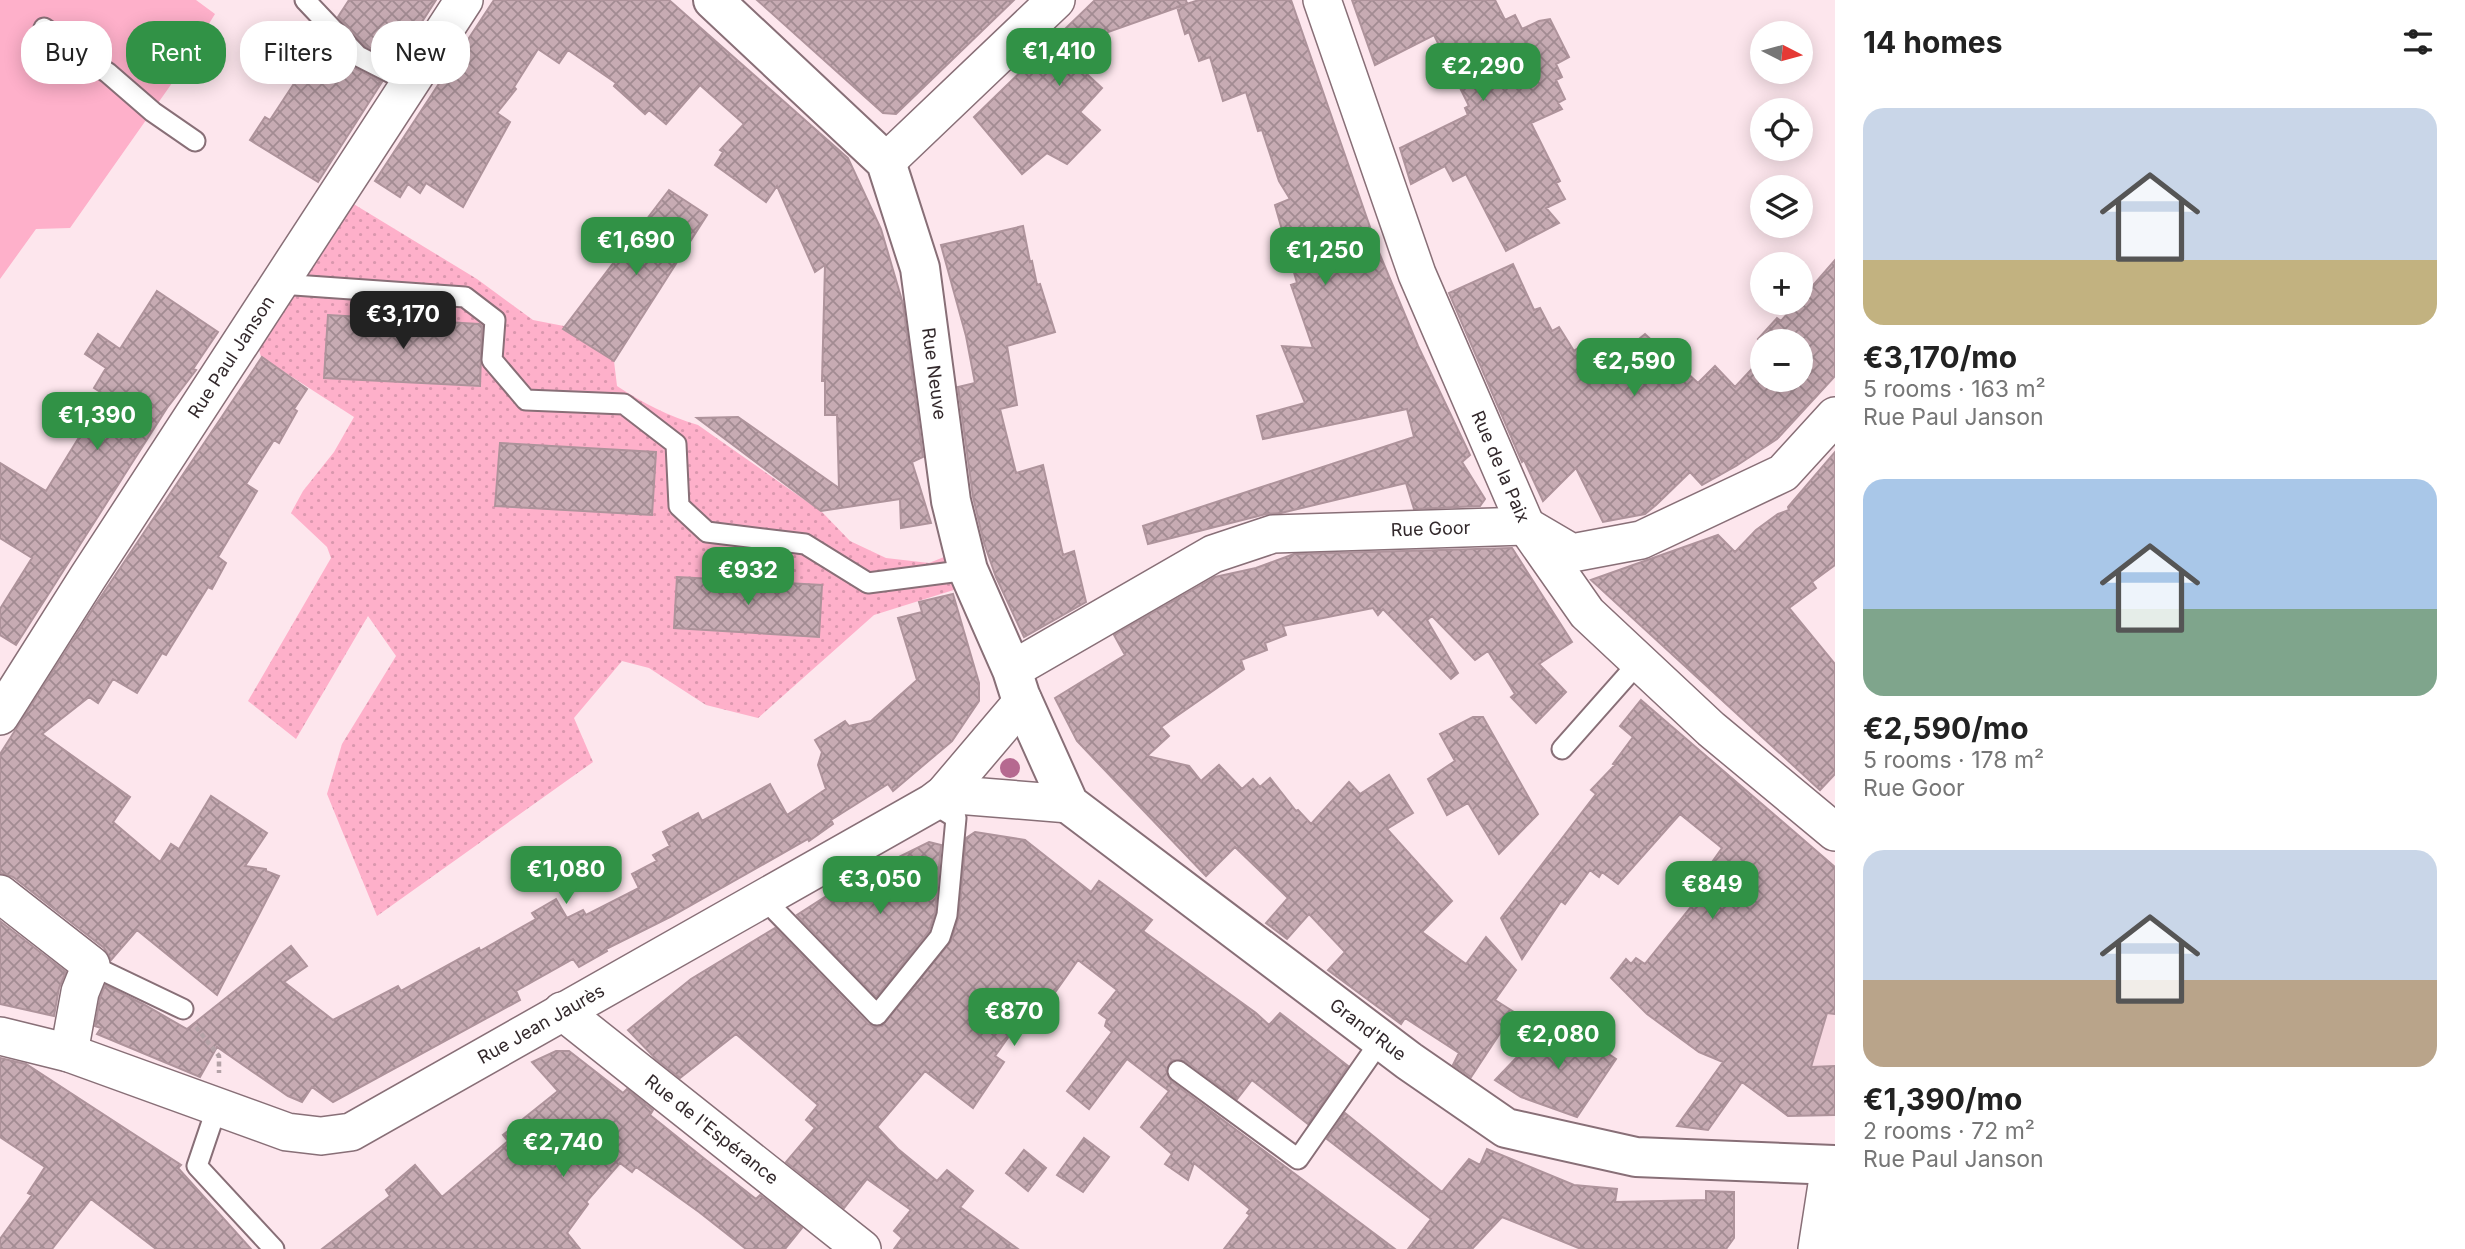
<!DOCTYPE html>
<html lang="en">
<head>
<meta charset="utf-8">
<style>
	:root { --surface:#fff; --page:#f6f6f6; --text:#222; --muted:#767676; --accent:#319246 }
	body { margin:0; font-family:Inter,sans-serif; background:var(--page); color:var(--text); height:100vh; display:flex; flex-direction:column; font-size:26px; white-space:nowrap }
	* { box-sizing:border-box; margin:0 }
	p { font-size:23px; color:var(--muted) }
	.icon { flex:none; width:38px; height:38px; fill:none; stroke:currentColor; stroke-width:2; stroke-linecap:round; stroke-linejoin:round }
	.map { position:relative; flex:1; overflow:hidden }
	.sheet { display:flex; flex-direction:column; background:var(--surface); width:630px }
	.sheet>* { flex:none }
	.top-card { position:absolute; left:21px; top:21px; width:665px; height:63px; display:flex; gap:14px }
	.needle { width:46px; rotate:96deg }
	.buttons { position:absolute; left:1750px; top:21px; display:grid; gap:14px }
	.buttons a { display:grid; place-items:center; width:63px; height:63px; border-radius:50%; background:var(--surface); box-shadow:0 4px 18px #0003; font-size:35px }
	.price { position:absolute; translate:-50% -60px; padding:0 16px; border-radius:14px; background:var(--accent); color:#fff; font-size:23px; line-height:46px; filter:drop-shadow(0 2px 4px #0008) }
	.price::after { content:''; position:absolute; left:50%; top:42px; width:21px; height:16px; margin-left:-10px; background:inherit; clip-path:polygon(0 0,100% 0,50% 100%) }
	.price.active { background:#222; color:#fff }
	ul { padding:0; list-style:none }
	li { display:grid; align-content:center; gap:14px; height:371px; padding:0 28px }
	li span { display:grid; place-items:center; height:217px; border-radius:21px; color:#555 }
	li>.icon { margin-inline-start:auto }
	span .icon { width:126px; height:126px; fill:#fffc; stroke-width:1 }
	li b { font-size:30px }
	h2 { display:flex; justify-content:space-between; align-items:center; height:84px; padding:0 28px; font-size:30px }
	.chip { padding:0 24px; border-radius:28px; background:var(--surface); box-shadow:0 4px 18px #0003; font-size:24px; line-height:63px }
	.chip.active { background:var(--accent); color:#fff }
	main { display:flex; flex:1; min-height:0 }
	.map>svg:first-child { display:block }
</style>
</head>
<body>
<main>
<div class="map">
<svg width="1835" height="1249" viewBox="0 0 1835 1249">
	<defs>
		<pattern id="grass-dots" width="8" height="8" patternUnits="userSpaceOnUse" patternTransform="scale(1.75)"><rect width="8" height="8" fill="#feb0ca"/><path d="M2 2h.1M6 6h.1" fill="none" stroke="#da97ae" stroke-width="1.8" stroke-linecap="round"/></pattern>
		<pattern id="building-cross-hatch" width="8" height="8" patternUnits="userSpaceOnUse" patternTransform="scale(1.75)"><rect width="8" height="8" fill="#c7abb3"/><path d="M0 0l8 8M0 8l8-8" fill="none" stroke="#a28b92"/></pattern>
	</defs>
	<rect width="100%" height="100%" fill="#fde6ed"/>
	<path fill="#f7d8e1" d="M 1835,977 L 1835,1108 L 1787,1082 Z"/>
	<path fill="url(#grass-dots)" d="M 352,203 L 477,279 L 533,320 L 569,327 L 614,361 L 617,386 C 643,403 668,416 698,425 L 822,512 L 850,541 L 886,558 L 929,563 L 954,553 L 960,588 L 874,615 L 758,718 L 706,705 L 649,668 L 622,661 L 574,718 L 593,762 L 377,916 L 327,794 L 342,744 L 396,656 L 368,616 L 296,739 L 248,701 L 331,558 L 327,547 L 291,513 L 303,491 L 334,452 L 354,417 L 261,357 L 258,346 Z"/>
	<path fill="#feb0ca" d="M 0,0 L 196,0 L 215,14 L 170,86 L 70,228 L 36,229 L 0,279 Z"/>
	<path fill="url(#building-cross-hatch)" stroke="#ae939b" stroke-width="2" d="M 349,0 L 436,0 L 396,62 L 365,46 L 338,17 Z
		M 494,0 L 669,0 L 848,158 L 881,229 L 903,304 L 923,457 L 912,462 L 931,523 L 901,528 L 900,499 L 821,511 L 697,418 L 738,417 L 839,488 L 837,415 L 825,415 L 825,381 L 822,381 L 825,265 L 815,272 L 777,186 L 766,202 L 715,165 L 723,152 L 720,150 L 744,124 L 700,85 L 666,124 L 649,110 L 645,114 L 614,86 L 616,83 L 568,50 L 559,63 L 538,49 L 514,87 L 516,89 L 497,113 L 510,122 L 463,207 L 426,183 L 420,193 L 408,184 L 400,197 L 375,181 Z
		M 757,0 L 1014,0 L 896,114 L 883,113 Z
		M 1095,0 L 1186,0 L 1187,4 L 1108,32 L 1076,64 L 1102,88 L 1080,112 L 1100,130 L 1067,164 L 1047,153 L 1022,174 L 974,117 Z
		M 1199,0 L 1291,0 L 1378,250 L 1418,346 L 1470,455 L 1462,462 L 1485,499 L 1480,506 L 1414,509 L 1406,483 L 1281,513 L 1266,514 L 1148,544 L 1143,526 L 1414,437 L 1407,409 L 1263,439 L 1257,416 L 1305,403 L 1282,346 L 1313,348 L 1291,285 L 1297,283 L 1275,205 L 1290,199 L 1279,181 L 1262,130 L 1258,131 L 1246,92 L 1223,101 L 1210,57 L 1199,61 L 1189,32 L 1185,34 L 1177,7 Z
		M 1352,0 L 1495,0 L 1505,20 L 1515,15 L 1522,29 L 1539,21 L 1550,19 L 1569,57 L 1556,64 L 1562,77 L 1556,80 L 1565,99 L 1558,103 L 1562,109 L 1531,123 L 1560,181 L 1556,183 L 1565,199 L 1546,208 L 1559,223 L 1506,251 L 1466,174 L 1453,181 L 1445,166 L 1411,184 L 1400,148 L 1468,115 L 1465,108 L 1469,106 L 1434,35 L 1375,65 Z
		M 324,38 L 349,65 L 382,82 L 318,182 L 250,140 L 265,117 L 270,120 Z
		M 669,190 L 707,215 L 614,361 L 563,329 Z
		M 1023,226 L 1030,262 L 1032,261 L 1037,285 L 1040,284 L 1055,332 L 1007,346 L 1017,405 L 1000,409 L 1016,473 L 1043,465 L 1063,555 L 1074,551 L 1086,602 L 1024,637 L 996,577 L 984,543 L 973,497 L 958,387 L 975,383 L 966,336 L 941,245 Z
		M 1835,260 L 1835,376 L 1777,439 L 1736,466 L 1702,485 L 1690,472 L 1656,505 L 1645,514 L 1603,522 L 1576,468 L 1543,501 L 1524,460 L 1522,462 L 1449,293 L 1513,264 L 1534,310 L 1540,308 L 1552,331 L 1559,327 L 1574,351 L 1578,348 L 1596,374 L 1645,334 L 1698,383 L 1715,366 L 1735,387 L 1762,358 L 1762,380 L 1801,380 L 1801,341 L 1762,343 L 1758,339 L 1777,318 L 1781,321 L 1797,303 L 1801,303 L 1801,299 Z
		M 157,291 L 218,332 L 193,369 L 196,370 L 167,408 L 16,645 L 0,635 L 0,609 L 32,558 L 0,538 L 0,463 L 46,491 L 105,395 L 94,388 L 106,368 L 85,354 L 98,334 L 120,349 Z
		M 328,315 L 479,324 L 482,326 L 480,386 L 324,378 Z
		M 262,357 L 307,389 L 294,409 L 297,411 L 279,443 L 274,440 L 246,484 L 257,491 L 218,557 L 226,563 L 212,589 L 208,587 L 166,655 L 162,653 L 137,693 L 113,679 L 98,703 L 89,697 L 42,734 L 130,797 L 113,822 L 160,862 L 171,844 L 179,849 L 211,796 L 267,833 L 245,866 L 266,869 L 266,871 L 279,876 L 217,995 L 137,930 L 111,960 L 104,948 L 13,877 L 0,873 L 0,754 L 94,607 Z
		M 500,443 L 656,452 L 652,515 L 495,506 Z
		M 1835,452 L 1835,565 L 1812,582 L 1816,588 L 1789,608 L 1835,664 L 1835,774 L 1820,790 L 1591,580 L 1718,535 L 1735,552 L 1756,530 L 1778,514 L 1789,510 L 1788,507 Z
		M 1512,548 L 1572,642 L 1539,664 L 1566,692 L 1536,723 L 1511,697 L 1515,694 L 1488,651 L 1475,660 L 1432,616 L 1427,620 L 1458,673 L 1451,679 L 1383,609 L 1378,615 L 1373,608 L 1283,626 L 1286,635 L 1265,643 L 1267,650 L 1241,660 L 1244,669 L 1161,727 L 1169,736 L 1147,756 L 1189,766 L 1201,781 L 1219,765 L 1242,789 L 1253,779 L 1260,787 L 1270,778 L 1296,811 L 1298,810 L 1311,824 L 1349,782 L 1360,794 L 1389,775 L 1413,813 L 1387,829 L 1452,901 L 1422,932 L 1466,964 L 1486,937 L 1516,970 L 1495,1000 L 1514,1012 L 1471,1077 L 1453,1065 L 1459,1053 L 1405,1018 L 1401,1024 L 1328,970 L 1345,952 L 1309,914 L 1287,939 L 1266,923 L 1288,898 L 1235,847 L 1206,876 L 1077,741 L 1055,698 L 1125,655 L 1114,635 L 1215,577 L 1256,568 L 1294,554 Z
		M 677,577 L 822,585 L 819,637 L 674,628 Z
		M 953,594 L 979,683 L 979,701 L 952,741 L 893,791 L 888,784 L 831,820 L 833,824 L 809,841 L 808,839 L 670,917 L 606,949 L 607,951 L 579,967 L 573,959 L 516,991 L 520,1000 L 333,1102 L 312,1087 L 302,1102 L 288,1096 L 217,1047 L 200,1077 L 97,1034 L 101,1028 L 95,1026 L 100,998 L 105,985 L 143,1004 L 187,1029 L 291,946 L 307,966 L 284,982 L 333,1020 L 398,986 L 401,991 L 479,948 L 480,951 L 536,919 L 532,913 L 556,899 L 567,918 L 583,910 L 586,915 L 639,888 L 632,874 L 657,861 L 653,855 L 670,846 L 663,832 L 698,813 L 702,821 L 770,784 L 787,815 L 826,789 L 818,765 L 822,752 L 815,740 L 845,721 L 849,726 L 871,721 L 917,680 L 898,618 L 922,612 L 919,602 Z
		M 1641,700 L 1835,867 L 1835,1014 L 1827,1013 L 1811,1067 L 1835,1066 L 1835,1115 L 1788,1116 L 1742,1082 L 1708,1130 L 1677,1126 L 1723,1062 L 1699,1052 L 1647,1014 L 1611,978 L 1626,959 L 1631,964 L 1636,958 L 1645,964 L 1695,902 L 1688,896 L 1722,848 L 1680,814 L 1618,884 L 1602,872 L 1599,877 L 1590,870 L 1565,904 L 1561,901 L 1522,959 L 1501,918 L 1596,794 L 1591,790 L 1615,765 L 1613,764 L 1633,737 L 1620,726 Z
		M 1473,717 L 1483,717 L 1538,814 L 1499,854 L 1468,803 L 1447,815 L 1428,779 L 1455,761 L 1440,734 Z
		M 975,832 L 1025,840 L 1091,892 L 1099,881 L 1152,920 L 1143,931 L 1256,1013 L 1269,1025 L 1280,1013 L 1348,1066 L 1308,1124 L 1252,1080 L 1237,1099 L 1185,1061 L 1172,1060 L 1166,1070 L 1171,1081 L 1395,1249 L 1224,1249 L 1250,1215 L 1247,1213 L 1250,1209 L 1194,1163 L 1188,1180 L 1165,1164 L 1172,1154 L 1141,1127 L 1169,1091 L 1127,1059 L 1089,1109 L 1067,1091 L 1112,1032 L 1105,1026 L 1107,1019 L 1099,1013 L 1117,990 L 1078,960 L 1034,1022 L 1024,1015 L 995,1056 L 1004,1062 L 973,1108 L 925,1071 L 877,1127 L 898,1149 L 937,1181 L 947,1170 L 973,1191 L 960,1207 L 1018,1249 L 894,1249 L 902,1238 L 894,1231 L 911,1210 L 867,1179 L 844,1208 L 786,1162 L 815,1128 L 806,1120 L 818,1105 L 736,1034 L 680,1078 L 656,1059 L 628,1030 L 691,979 L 775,928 L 868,1024 L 875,1027 L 882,1026 L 951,941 L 959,916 L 966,838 Z
		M 929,842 L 941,845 L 935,913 L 929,931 L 876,997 L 797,915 L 848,882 Z
		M 0,921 L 66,972 L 59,988 L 54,1016 L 0,1004 Z
		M 1563,1023 L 1616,1059 L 1577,1117 L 1521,1097 L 1495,1080 L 1541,1032 L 1551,1040 Z
		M 556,1051 L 569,1051 L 623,1093 L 627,1089 L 653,1110 L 650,1115 L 706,1160 L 756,1199 L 760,1195 L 802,1228 L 785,1249 L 746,1249 L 699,1212 L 636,1167 L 632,1172 L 620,1163 L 586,1202 L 588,1204 L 567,1233 L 580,1249 L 322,1249 L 390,1196 L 386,1190 L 415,1165 L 442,1197 L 508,1141 L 503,1135 L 558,1091 L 532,1062 Z
		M 0,1058 L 26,1064 L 181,1165 L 178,1168 L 251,1249 L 156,1249 L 91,1199 L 52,1249 L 0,1249 L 0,1239 L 32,1195 L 28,1193 L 45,1167 L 0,1137 Z
		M 1345,1113 L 1442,1192 L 1469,1159 L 1480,1165 L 1487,1149 L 1574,1185 L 1617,1189 L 1615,1202 L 1706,1200 L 1706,1191 L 1734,1192 L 1734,1238 L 1726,1249 L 1581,1249 L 1502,1217 L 1472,1249 L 1408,1249 L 1431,1219 L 1327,1139 Z
		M 1084,1138 L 1109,1157 L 1083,1192 L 1057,1175 Z
		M 1024,1150 L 1046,1168 L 1028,1191 L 1006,1173 Z"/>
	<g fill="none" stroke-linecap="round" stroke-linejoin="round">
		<defs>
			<path id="service" d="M 305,0 L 358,56 L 411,83
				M 44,28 L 108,73 L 153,112 L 195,141
				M 280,284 L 465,297 L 495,320 L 492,360 L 526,400 L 624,404 L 676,444 L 679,506 L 707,532 L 805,544 L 868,583 L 968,570
				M 1562,749 L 1639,662
				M 763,898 L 877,1015 L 940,937 L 947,915 L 956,818 L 932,803
				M 91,965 L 183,1009
				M 1178,1071 L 1298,1159 L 1381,1040
				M 217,1107 L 197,1166 L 274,1249"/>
			<g id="minor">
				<path id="s1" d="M 1322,0 L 1417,274 L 1526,526 L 1587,613 L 1711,729 L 1835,832"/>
				<path d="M 886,162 L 1056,0"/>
				<path id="s2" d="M 1012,670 L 1213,554 L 1273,534 L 1526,526 L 1572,553 L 1641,540 L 1783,473 L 1835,416"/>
				<path id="s3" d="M 0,716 L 88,577 L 464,0"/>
				<path d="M 944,794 L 1069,804"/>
				<path d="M 0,894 L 91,965 L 80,992 L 69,1053"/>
				<path id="s4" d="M 562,1011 L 862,1249"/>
				<path id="s5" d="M 0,1036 L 69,1053 L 287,1132 L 321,1136 L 351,1132 L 932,803 L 944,794 L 1023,701"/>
				<path d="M 1817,1249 L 1830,1165"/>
			</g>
			<g id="tertiary">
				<path id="s6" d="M 713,0 L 886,162 L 920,268 L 951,501 L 968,570 L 1012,670 L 1020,695 L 1069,804 L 1409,1061 L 1506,1128 L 1636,1157 L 1835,1165"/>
			</g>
		</defs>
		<use href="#service" stroke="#886f77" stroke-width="23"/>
		<use href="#minor" stroke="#886f77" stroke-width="40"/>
		<use href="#tertiary" stroke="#886f77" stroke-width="42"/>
		<path stroke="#b4a2a7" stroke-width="4.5" stroke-dasharray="5 3.5" stroke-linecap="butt" d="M 196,1027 L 219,1056 L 219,1073"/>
		<use href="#service" stroke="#fff" stroke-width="19"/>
		<use href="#minor" stroke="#fff" stroke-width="37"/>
		<use href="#tertiary" stroke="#fff" stroke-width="38"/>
	</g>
	<circle fill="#b66990" cx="1010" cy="768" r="10"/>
	<g text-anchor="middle" stroke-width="7" stroke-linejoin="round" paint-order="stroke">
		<g font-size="18" fill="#32282b" stroke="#fff">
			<text dy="6" stroke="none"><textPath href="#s3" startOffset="427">Rue Paul Janson</textPath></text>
			<text dy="6" stroke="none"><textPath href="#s6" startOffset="455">Rue Neuve</textPath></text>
			<text dy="6" stroke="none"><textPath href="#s1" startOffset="500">Rue de la Paix</textPath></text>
			<text dy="6" stroke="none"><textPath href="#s2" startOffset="453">Rue Goor</textPath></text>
			<text dy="6" stroke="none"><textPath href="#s5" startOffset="586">Rue Jean Jaurès</textPath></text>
			<text dy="6" stroke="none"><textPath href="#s6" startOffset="1284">Grand'Rue</textPath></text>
			<text dy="6" stroke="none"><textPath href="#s4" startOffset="191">Rue de l'Espérance</textPath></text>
		</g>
	</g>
</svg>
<div class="buttons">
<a><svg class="needle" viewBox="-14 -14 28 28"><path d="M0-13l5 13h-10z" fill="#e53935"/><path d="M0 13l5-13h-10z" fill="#767676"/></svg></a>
<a><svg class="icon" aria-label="locate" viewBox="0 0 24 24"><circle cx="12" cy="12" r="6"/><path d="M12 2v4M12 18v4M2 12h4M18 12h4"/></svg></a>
<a><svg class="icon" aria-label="layers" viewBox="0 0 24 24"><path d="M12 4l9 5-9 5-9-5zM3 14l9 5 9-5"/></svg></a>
<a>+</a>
<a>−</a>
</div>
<b class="price" style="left:1059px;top:88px">€1,410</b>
<b class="price" style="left:1483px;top:103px">€2,290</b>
<b class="price" style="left:636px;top:277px">€1,690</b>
<b class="price" style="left:1325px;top:287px">€1,250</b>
<b class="price active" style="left:403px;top:351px">€3,170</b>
<b class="price" style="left:1634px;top:398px">€2,590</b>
<b class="price" style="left:97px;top:452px">€1,390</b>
<b class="price" style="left:748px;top:607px">€932</b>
<b class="price" style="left:566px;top:906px">€1,080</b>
<b class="price" style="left:880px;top:916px">€3,050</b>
<b class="price" style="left:1712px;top:921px">€849</b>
<b class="price" style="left:1014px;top:1048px">€870</b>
<b class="price" style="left:1558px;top:1071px">€2,080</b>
<b class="price" style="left:563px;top:1179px">€2,740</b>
<div class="top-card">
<a class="chip">Buy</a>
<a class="chip active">Rent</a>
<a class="chip">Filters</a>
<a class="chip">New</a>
</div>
</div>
<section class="sheet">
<h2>14 homes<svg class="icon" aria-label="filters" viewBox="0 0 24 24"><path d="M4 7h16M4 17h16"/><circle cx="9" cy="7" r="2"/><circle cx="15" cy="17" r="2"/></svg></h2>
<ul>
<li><span style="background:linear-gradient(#c9d6e8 70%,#c2b280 0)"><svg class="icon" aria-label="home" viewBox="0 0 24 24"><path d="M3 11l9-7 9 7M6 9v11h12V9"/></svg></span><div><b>€3,170/mo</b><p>5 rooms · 163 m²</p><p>Rue Paul Janson</p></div></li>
<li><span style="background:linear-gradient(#a9c7e8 60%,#7fa58c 0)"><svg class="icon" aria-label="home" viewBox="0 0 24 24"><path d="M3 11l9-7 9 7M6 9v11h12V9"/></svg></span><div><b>€2,590/mo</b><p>5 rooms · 178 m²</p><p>Rue Goor</p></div></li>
<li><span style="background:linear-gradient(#c9d6e8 60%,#b9a48a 0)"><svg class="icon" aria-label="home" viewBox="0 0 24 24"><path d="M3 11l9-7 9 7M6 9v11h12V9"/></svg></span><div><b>€1,390/mo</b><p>2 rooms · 72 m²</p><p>Rue Paul Janson</p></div></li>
</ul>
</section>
</main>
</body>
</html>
